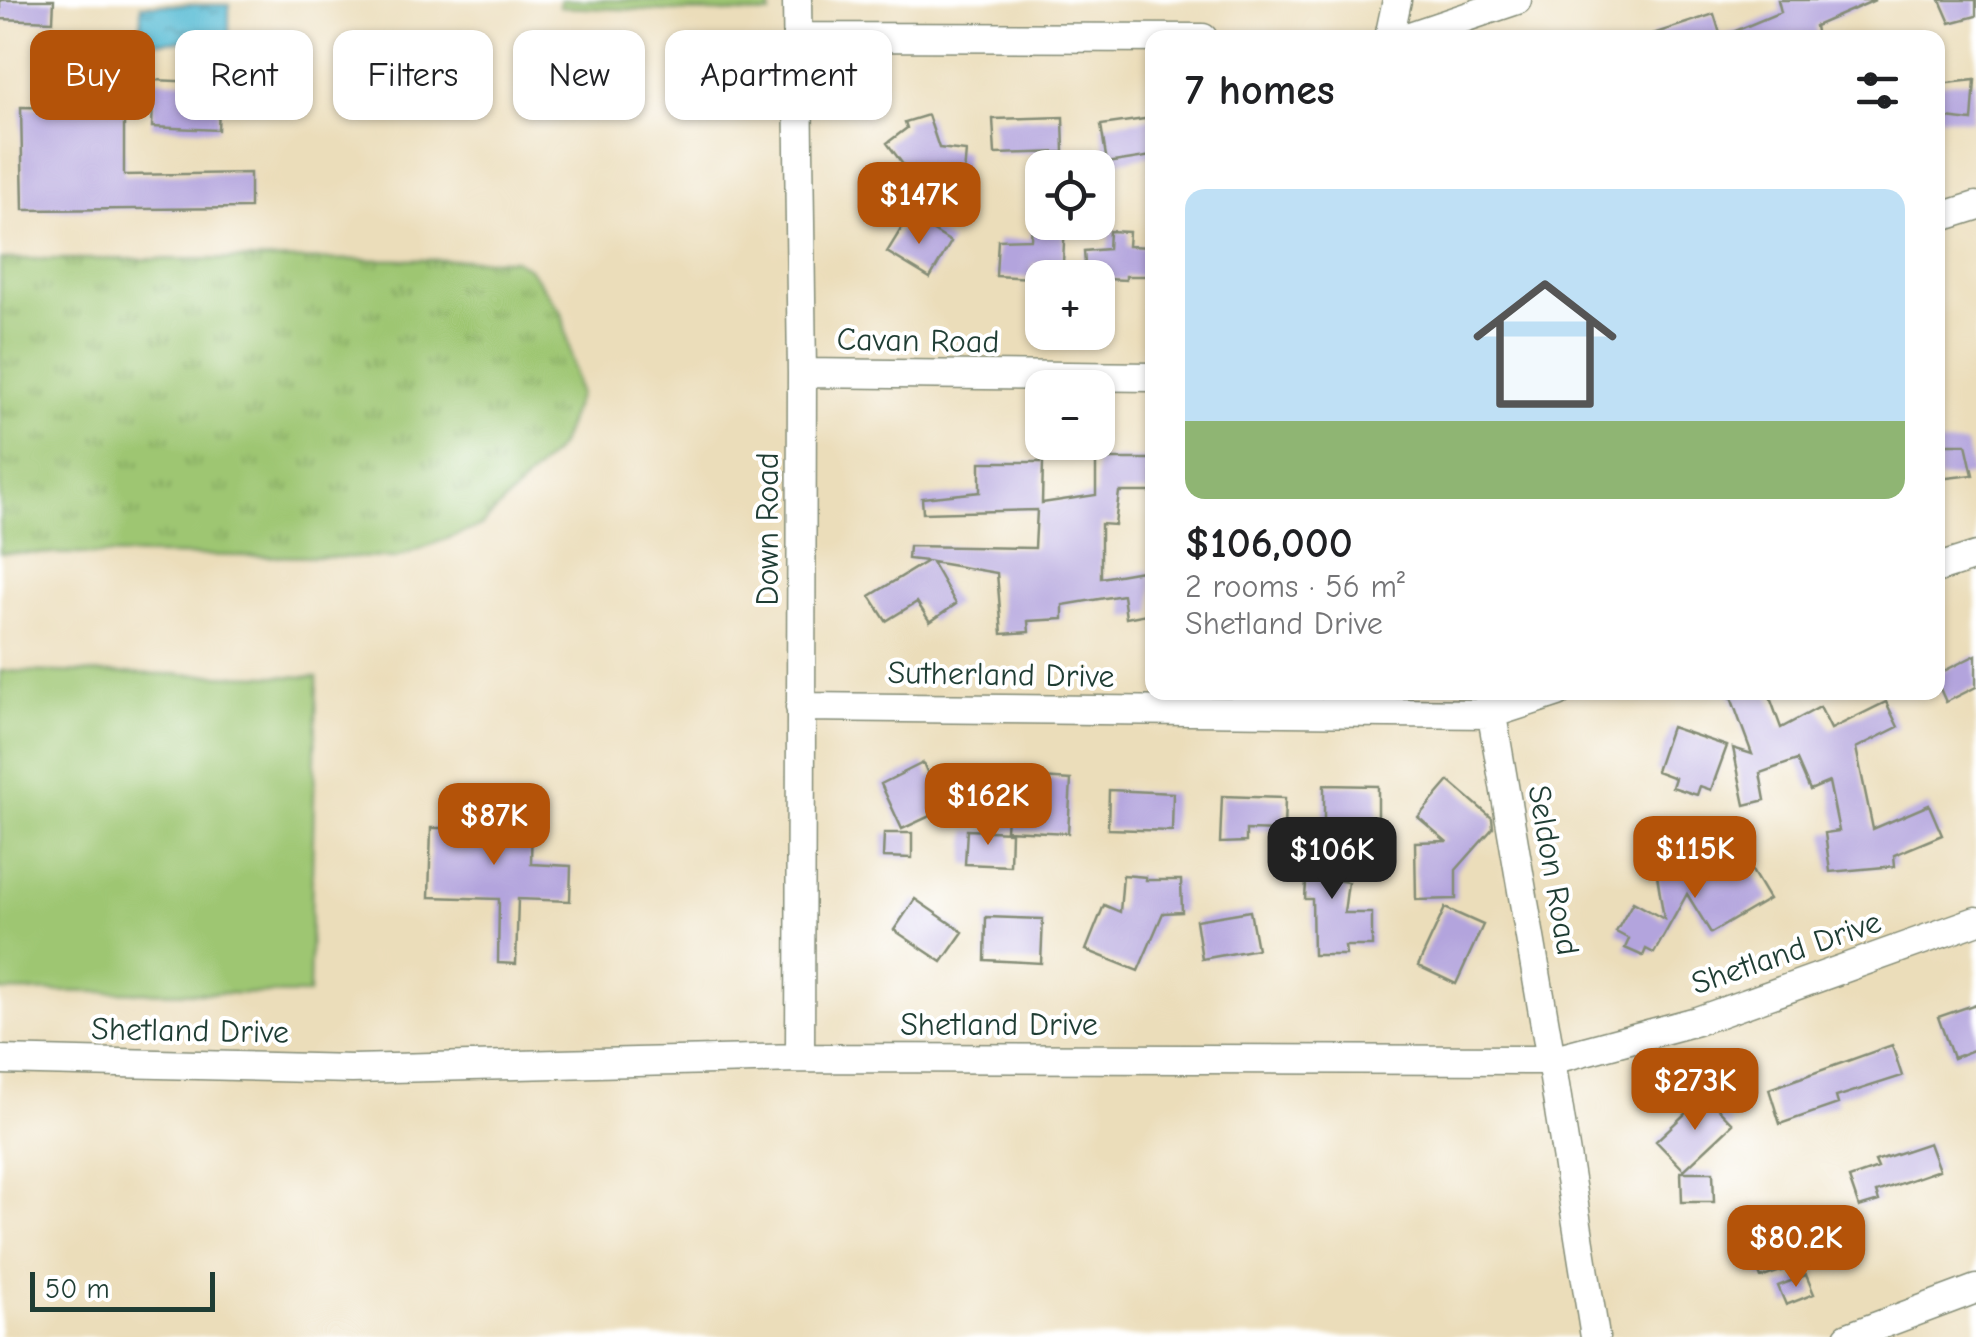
<!DOCTYPE html>
<html lang="en">
<head>
<meta charset="utf-8">
<style>
	:root { --surface:#fff; --page:#f6f6f6; --text:#202124; --muted:#757577; --accent:#b45309 }
	body { margin:0; font-family:"Comic Neue",sans-serif; background:var(--page); color:var(--text); height:100vh; display:flex; flex-direction:column; font-size:38px; white-space:nowrap }
	* { box-sizing:border-box; margin:0 }
	p { font-size:32px; color:var(--muted) }
	.icon { flex:none; width:55px; height:55px; fill:none; stroke:currentColor; stroke-width:2; stroke-linecap:round; stroke-linejoin:round }
	.map { position:relative; flex:1; overflow:hidden }
	.drawer { position:absolute; left:1145px; top:30px; width:800px; height:670px; display:flex; flex-direction:column; background:var(--surface); border-radius:20px; box-shadow:0 2px 8px #0004 }
	.drawer>* { flex:none }
	.top-card { position:absolute; left:30px; top:30px; width:950px; height:90px; display:flex; gap:20px }
	.tools { position:absolute; left:1025px; top:150px; display:grid; gap:20px }
	.tools a { display:grid; place-items:center; width:90px; height:90px; border-radius:20px; background:var(--surface); box-shadow:0 2px 8px #0004; font-size:50px }
	.scale { position:absolute; left:30px; bottom:25px; width:185px; box-sizing:border-box; padding-left:10px; border:5px solid #1f3d34; border-top:0; font-size:28px; line-height:35px; white-space:nowrap; color:#1f3d34; -webkit-text-stroke:8px #fff; paint-order:stroke }
	.price { position:absolute; translate:-50% -85px; padding:0 22px; border-radius:20px; background:var(--accent); color:#fff; font-size:32px; line-height:65px; filter:drop-shadow(0 2px 5px #0008) }
	.price::after { content:''; position:absolute; left:50%; top:60px; width:30px; height:22px; margin-left:-15px; background:inherit; clip-path:polygon(0 0,100% 0,50% 100%) }
	.price.on { background:#222; color:#fff }
	ul { padding:0; list-style:none }
	li { display:grid; align-content:center; gap:20px; height:530px; padding:0 40px }
	li span { display:grid; place-items:center; height:310px; border-radius:20px; color:#555 }
	li>.icon { margin-inline-start:auto }
	span .icon { width:180px; height:180px; fill:#fffc; stroke-width:1 }
	li b { font-size:42px }
	h2 { display:flex; justify-content:space-between; align-items:center; height:120px; padding:0 40px; font-size:42px }
	.chip { padding:0 35px; border-radius:20px; background:var(--surface); box-shadow:0 2px 8px #0004; font-size:35px; line-height:90px }
	.chip.on { background:var(--accent); color:#fff }
	.map>svg:first-child { display:block }
</style>
</head>
<body>
<div class="map">
<svg width="1976" height="1337" viewBox="0 0 1976 1337">
	<defs>
		<pattern id="park-tufts" width="24" height="20" patternUnits="userSpaceOnUse" patternTransform="scale(2.5)"><rect width="24" height="20" fill="#9ec672"/><path d="M3 7l-1-3M5 7V3M7 7l1-3M15 17l-1-3M17 17v-4M19 17l1-3" fill="none" stroke="#80a25e"/></pattern>
		<pattern id="water-ripples" width="26" height="14" patternUnits="userSpaceOnUse" patternTransform="scale(2.5)"><rect width="26" height="14" fill="#56bbd4"/><path d="M2 4q2-2 4 0t4 0M15 11q2-2 4 0t4 0" fill="none" stroke="#4799ad"/></pattern>
	</defs>
	<rect width="100%" height="100%" fill="#fff"/>
	<filter id="ink" filterUnits="userSpaceOnUse"><feTurbulence type="fractalNoise" baseFrequency=".01" numOctaves="2"/><feDisplacementMap in="SourceGraphic" scale="20" xChannelSelector="R" yChannelSelector="G"/><feConvolveMatrix kernelMatrix="1 2 1 2 8 2 1 2 1" color-interpolation-filters="sRGB"/></filter>
	<filter id="wash" filterUnits="userSpaceOnUse"><feTurbulence type="fractalNoise" baseFrequency=".0048" numOctaves="4" result="noise"/><feDisplacementMap in="SourceGraphic" scale="40" xChannelSelector="R" yChannelSelector="G"/><feGaussianBlur stdDeviation="2.25" result="paint"/><feColorMatrix in="noise" values="0 0 0 0 0 0 0 0 0 0 0 0 0 0 0 0 0 1.4 0 .05"/><feComposite in="paint" operator="in"/></filter>
	<g filter="url(#wash)">
		<rect width="100%" height="100%" fill="#ebddba"/>
		<path fill="#9ec672" stroke="#5e8253" stroke-width="2.5" d="M 560,0 L 770,0 L 770,14 L 560,7 Z
			M 0,671 L 317,677 L 309,994 L 0,991 Z"/>
		<path fill="url(#park-tufts)" stroke="#5e8253" stroke-width="2.5" d="M 0,259 L 514,260 L 529,268 L 562,313 L 579,394 L 559,447 L 481,526 L 395,558 L 0,553 Z"/>
		<path fill="url(#water-ripples)" stroke="#3a7c84" stroke-width="2.5" d="M 141,5 L 229,5 L 229,41 L 141,42 Z"/>
		<g id="blocks">
			<path fill="#b3a4dd" d="M 0,0 L 54,0 L 53,21 L 0,19 Z
				M 1778,0 L 1875,0 L 1815,26 L 1817,38 L 1653,38 L 1653,34 L 1714,14 L 1721,37 L 1781,12 Z
				M 1940,0 L 1976,0 L 1976,16 L 1950,23 Z
				M 154,80 L 220,83 L 218,130 L 152,127 Z
				M 1975,80 L 1972,121 L 1938,117 L 1938,84 Z
				M 21,107 L 124,108 L 124,175 L 250,173 L 250,208 L 23,210 Z
				M 928,115 L 939,148 L 966,151 L 964,175 L 924,170 L 913,178 L 887,143 L 907,128 L 905,122 Z
				M 1063,117 L 1064,152 L 995,154 L 993,119 Z
				M 1152,118 L 1152,156 L 1107,163 L 1101,125 Z
				M 909,216 L 951,242 L 930,278 L 887,252 Z
				M 1032,222 L 1065,222 L 1063,263 L 1033,264 L 1032,278 L 996,276 L 998,240 L 1031,239 Z
				M 1109,231 L 1129,232 L 1128,246 L 1152,247 L 1152,276 L 1126,276 L 1126,280 L 1086,278 L 1084,251 L 1108,249 Z
				M 1938,444 L 1966,444 L 1973,475 L 1938,479 Z
				M 1096,459 L 1152,459 L 1152,492 L 1119,492 L 1115,525 L 1101,524 L 1101,578 L 1148,570 L 1152,583 L 1152,613 L 1126,618 L 1123,595 L 1063,605 L 1063,619 L 1028,621 L 1029,632 L 1002,634 L 997,573 L 932,562 L 956,604 L 930,622 L 917,602 L 886,621 L 870,596 L 927,561 L 908,559 L 909,546 L 1035,548 L 1037,510 L 923,513 L 922,498 L 980,492 L 980,462 L 1043,462 L 1042,503 L 1096,495 Z
				M 1976,655 L 1976,687 L 1946,702 L 1938,684 L 1938,674 Z
				M 1729,692 L 1768,692 L 1781,728 L 1820,707 L 1831,729 L 1886,702 L 1898,727 L 1856,748 L 1873,829 L 1929,805 L 1942,835 L 1894,855 L 1895,866 L 1830,872 L 1825,833 L 1839,831 L 1829,782 L 1810,790 L 1797,760 L 1760,773 L 1765,800 L 1745,805 L 1733,748 L 1752,754 Z
				M 1671,727 L 1727,746 L 1711,790 L 1700,786 L 1697,795 L 1672,787 L 1675,778 L 1656,771 Z
				M 923,763 L 930,778 L 942,773 L 956,804 L 902,829 L 881,784 Z
				M 1010,776 L 1071,780 L 1068,833 L 1006,830 Z
				M 1449,781 L 1492,818 L 1493,828 L 1456,870 L 1456,899 L 1416,900 L 1415,842 L 1446,841 L 1418,817 Z
				M 1324,785 L 1378,786 L 1378,829 L 1324,829 Z
				M 1109,790 L 1173,793 L 1172,831 L 1108,829 Z
				M 1222,796 L 1285,798 L 1284,831 L 1246,830 L 1246,842 L 1220,843 Z
				M 453,811 L 532,813 L 531,864 L 571,866 L 570,901 L 518,899 L 516,964 L 498,963 L 499,899 L 429,897 L 431,828 L 453,828 Z
				M 967,830 L 1011,832 L 1010,866 L 965,864 Z
				M 1309,831 L 1335,831 L 1335,880 L 1348,882 L 1344,913 L 1372,913 L 1372,946 L 1345,946 L 1346,955 L 1313,955 L 1312,899 L 1305,899 Z
				M 884,833 L 912,833 L 912,858 L 883,857 Z
				M 1721,855 L 1728,869 L 1745,859 L 1769,899 L 1711,933 L 1687,894 L 1654,953 L 1646,949 L 1643,956 L 1625,948 L 1629,939 L 1616,932 L 1633,902 L 1664,919 L 1657,875 L 1694,862 L 1696,867 Z
				M 1123,875 L 1146,877 L 1146,880 L 1181,880 L 1182,912 L 1163,913 L 1138,971 L 1086,950 L 1104,905 L 1120,912 Z
				M 915,899 L 963,932 L 942,962 L 894,930 Z
				M 1445,908 L 1483,925 L 1456,984 L 1418,966 Z
				M 1250,911 L 1257,949 L 1202,959 L 1196,920 Z
				M 986,917 L 1043,919 L 1041,963 L 985,960 Z
				M 1976,1004 L 1976,1049 L 1953,1058 L 1938,1017 Z
				M 1892,1045 L 1902,1076 L 1836,1097 L 1838,1104 L 1780,1124 L 1769,1089 Z
				M 1705,1095 L 1733,1124 L 1684,1170 L 1656,1141 Z
				M 1929,1143 L 1939,1170 L 1876,1192 L 1879,1201 L 1859,1207 L 1849,1178 L 1878,1168 L 1875,1161 Z
				M 1681,1172 L 1713,1172 L 1714,1202 L 1682,1202 Z
				M 1774,1225 L 1789,1268 L 1761,1278 L 1745,1235 Z
				M 1806,1275 L 1814,1294 L 1786,1305 L 1778,1286 Z"/>
		</g>
	</g>
	<g filter="url(#ink)">
		<use href="#blocks" fill-opacity="0" stroke="#858d77" stroke-width="2.5"/>
		<g fill="none" stroke-linecap="round" stroke-linejoin="round">
			<defs>
				<path id="street" d="M 797,0 L 802,373 L 800,1058
					M 797,37 L 1203,38
					M 1389,38 L 1397,0
					M 1404,38 L 1517,0
					M 1938,218 L 1976,206
					M 802,373 L 1152,377
					M 1938,568 L 1976,556
					M 1488,692 L 1551,1060 L 1595,1337
					M 800,707 L 1491,714 L 1558,692
					M 0,1060 L 352,1069 L 800,1058 L 1551,1060 L 1697,1021 L 1976,921
					M 1848,1337 L 1976,1289"/>
			</defs>
			<use href="#street" stroke="#858d77" stroke-width="31"/>
			<use href="#street" stroke="#fff" stroke-width="28"/>
		</g>
	</g>
	<g text-anchor="middle" stroke-width="8" stroke-linejoin="round" paint-order="stroke">
		<g font-size="32" fill="#1f3d34" stroke="#fff">
			<text transform="translate(918 340) rotate(1)" y="11">Cavan Road</text>
			<text transform="translate(767 529) rotate(-90)" y="11">Down Road</text>
			<text transform="translate(1001 674) rotate(1)" y="11">Sutherland Drive</text>
			<text transform="translate(1554 870) rotate(80)" y="11">Seldon Road</text>
			<text transform="translate(1786 952) rotate(-19)" y="11">Shetland Drive</text>
			<text x="999" y="1035">Shetland Drive</text>
			<text transform="translate(190 1030) rotate(1)" y="11">Shetland Drive</text>
		</g>
	</g>
</svg>
<div class="tools">
<a><svg class="icon" aria-label="locate" viewBox="0 0 24 24"><circle cx="12" cy="12" r="6"/><path d="M12 2v4M12 18v4M2 12h4M18 12h4"/></svg></a>
<a>+</a>
<a>−</a>
</div>
<div class="scale">50 m</div>
<b class="price" style="left:919px;top:247px">$147K</b>
<b class="price" style="left:988px;top:848px">$162K</b>
<b class="price" style="left:494px;top:868px">$87K</b>
<b class="price" style="left:1695px;top:901px">$115K</b>
<b class="price on" style="left:1332px;top:902px">$106K</b>
<b class="price" style="left:1695px;top:1133px">$273K</b>
<b class="price" style="left:1796px;top:1290px">$80.2K</b>
<div class="top-card">
<a class="chip on">Buy</a>
<a class="chip">Rent</a>
<a class="chip">Filters</a>
<a class="chip">New</a>
<a class="chip">Apartment</a>
</div>
<section class="drawer">
<h2>7 homes<svg class="icon" aria-label="filters" viewBox="0 0 24 24"><path d="M4 7h16M4 17h16"/><circle cx="9" cy="7" r="2"/><circle cx="15" cy="17" r="2"/></svg></h2>
<ul>
<li><span style="background:linear-gradient(#bfe0f5 75%,#8fb573 0)"><svg class="icon" aria-label="home" viewBox="0 0 24 24"><path d="M3 11l9-7 9 7M6 9v11h12V9"/></svg></span><div><b>$106,000</b><p>2 rooms · 56 m²</p><p>Shetland Drive</p></div></li>
</ul>
</section>
</div>
</body>
</html>
